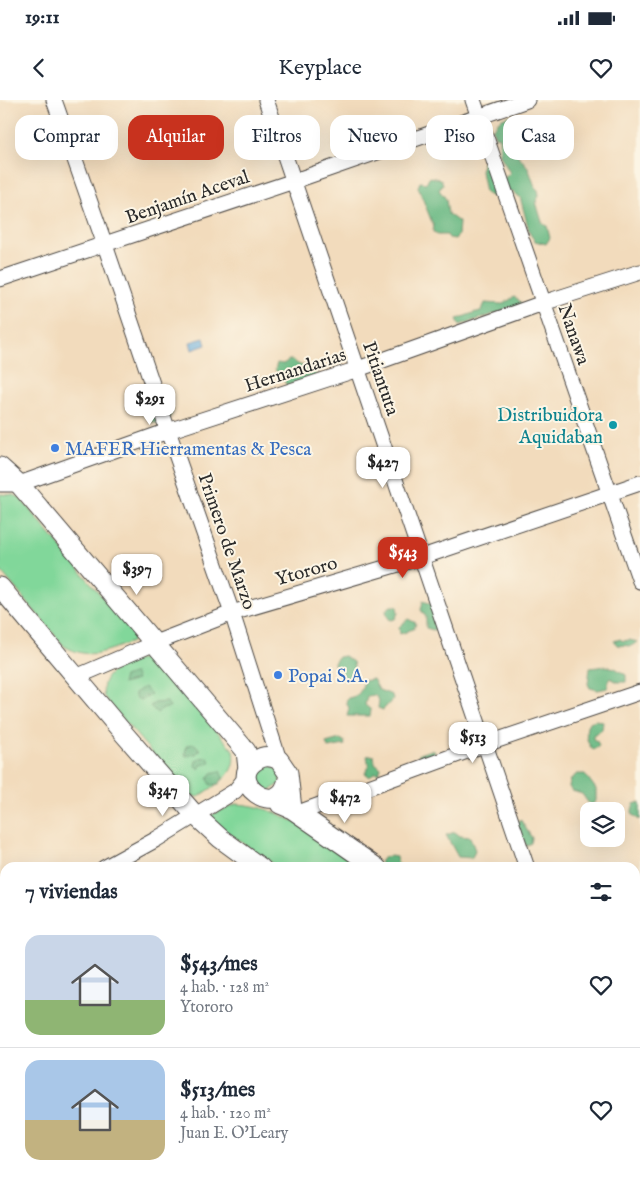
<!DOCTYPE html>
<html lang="es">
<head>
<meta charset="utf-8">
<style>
	:root { --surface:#fff; --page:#f2f2f3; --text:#1f2937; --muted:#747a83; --line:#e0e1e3; --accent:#c8321e }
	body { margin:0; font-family:"IM FELL English",serif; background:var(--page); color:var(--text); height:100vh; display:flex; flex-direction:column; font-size:19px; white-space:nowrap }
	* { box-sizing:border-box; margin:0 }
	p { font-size:16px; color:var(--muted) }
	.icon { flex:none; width:28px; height:28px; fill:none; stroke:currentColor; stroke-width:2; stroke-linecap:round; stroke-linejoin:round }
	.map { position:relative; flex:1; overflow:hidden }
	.drawer { position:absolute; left:0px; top:762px; width:640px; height:321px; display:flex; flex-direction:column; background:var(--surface); border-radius:15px 15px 0 0; box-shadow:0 5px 20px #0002 }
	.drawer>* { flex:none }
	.banner { position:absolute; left:15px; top:15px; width:610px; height:45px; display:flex; gap:10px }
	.tools { position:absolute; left:580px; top:702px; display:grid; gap:10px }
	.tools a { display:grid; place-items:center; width:45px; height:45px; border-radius:10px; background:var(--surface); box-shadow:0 5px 20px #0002; font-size:25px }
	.price { position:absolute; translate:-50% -42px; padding:0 11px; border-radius:10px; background:#fff; color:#222; font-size:16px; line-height:32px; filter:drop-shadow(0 1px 2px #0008) }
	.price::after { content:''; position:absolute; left:50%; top:30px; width:15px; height:11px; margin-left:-8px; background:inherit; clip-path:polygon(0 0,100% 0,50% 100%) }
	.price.active { background:var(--accent); color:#fff }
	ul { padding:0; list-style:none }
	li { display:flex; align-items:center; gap:15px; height:125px; padding:0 25px }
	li+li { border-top:1px solid var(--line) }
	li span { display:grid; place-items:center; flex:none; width:140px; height:100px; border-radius:15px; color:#555 }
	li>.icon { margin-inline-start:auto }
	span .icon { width:60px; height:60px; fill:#fffc; stroke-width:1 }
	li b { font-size:21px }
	h2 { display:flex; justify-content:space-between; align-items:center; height:60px; padding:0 25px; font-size:21px }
	.tag { padding:0 18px; border-radius:15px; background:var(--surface); box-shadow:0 5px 20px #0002; font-size:18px; line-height:45px }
	.tag.active { background:var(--accent); color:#fff }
	.status { display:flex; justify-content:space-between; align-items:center; height:35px; padding:0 25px; background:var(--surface); direction:ltr }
	.status svg { height:14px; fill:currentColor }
	header { display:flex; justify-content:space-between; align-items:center; height:65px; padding:0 25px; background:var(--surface); font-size:22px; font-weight:600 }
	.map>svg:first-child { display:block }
</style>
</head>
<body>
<div class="status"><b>19:11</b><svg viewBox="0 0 49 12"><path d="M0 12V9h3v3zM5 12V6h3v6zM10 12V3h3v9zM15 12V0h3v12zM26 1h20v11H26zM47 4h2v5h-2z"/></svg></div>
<header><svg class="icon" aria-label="back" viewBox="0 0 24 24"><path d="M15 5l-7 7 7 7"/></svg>Keyplace<svg class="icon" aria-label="heart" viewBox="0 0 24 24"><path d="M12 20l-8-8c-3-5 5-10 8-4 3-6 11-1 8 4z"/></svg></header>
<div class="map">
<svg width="640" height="1083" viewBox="0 0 640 1083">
	<rect width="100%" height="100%" fill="#fcf5e5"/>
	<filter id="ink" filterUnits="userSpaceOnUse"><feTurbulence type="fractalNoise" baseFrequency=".02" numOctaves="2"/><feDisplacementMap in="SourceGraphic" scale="10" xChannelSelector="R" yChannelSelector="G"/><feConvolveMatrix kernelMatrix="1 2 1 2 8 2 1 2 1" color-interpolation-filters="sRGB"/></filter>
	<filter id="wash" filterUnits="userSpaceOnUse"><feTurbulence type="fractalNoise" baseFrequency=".0096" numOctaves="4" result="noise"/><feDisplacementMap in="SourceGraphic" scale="20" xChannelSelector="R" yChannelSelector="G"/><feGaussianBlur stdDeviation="1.12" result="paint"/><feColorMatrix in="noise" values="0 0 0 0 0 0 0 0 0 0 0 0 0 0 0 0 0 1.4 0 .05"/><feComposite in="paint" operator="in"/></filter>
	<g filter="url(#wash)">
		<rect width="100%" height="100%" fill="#f2dbbc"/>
		<path fill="#81d79a" stroke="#568162" d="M 0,394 L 13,395 L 19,397 L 134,535 L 132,542 C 106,551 90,561 64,546 L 0,470 Z
			M 149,556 L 155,559 L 233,650 C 238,676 217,683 199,697 L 189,696 L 104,597 C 98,568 128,565 149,556 Z
			M 269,664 L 280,671 L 280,684 L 269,691 L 256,682 C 255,670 259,669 269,664 Z
			M 236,704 C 284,706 323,740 360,767 L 278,767 L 215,724 L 211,719 L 211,715 Z
			M 635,971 L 640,975 L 640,1068 L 635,1064 Z"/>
		<path fill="#68b882" stroke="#4a7256" d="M 514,14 C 520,27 519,37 514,51 L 528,67 L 535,87 L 538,90 L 539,95 L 536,102 L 542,122 L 547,126 L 550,138 L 546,144 L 535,141 L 530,134 L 520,97 L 511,91 C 502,98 495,99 485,93 L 481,71 L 482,62 L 492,62 L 503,79 L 510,73 L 500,55 L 499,37 L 495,36 L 492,29 L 502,18 Z
			M 376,29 L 383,29 L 387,32 L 386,38 L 383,42 L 375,39 L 372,34 Z
			M 430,77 L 441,79 L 443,84 L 439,90 L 446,99 L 448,114 L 459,122 L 458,136 L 455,139 L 449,138 L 447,135 L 437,135 L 433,132 L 434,125 L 433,125 L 418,87 L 420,82 L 426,83 Z
			M 514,197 L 519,200 L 522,205 L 460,225 L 457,219 L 476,212 L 481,212 L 485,203 L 503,204 Z
			M 289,260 C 295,260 295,263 300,265 C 305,267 310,267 315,269 L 316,276 L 287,286 L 281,275 L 275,270 L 277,263 L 283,264 Z
			M 153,285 L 159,299 L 165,297 L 173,311 L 168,321 L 159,324 L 151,322 L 149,316 L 145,311 L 147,295 L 145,286 Z
			M 423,501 L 432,504 L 438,528 L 433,530 L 426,528 L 426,517 L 421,510 Z
			M 391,506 L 397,506 L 398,513 L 395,519 L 390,520 L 387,516 L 386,510 Z
			M 408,519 L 416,523 L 414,529 C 408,530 406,533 400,534 L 399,527 Z
			M 620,539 L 623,541 L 629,540 L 638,542 L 631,546 L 617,545 L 614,541 Z
			M 344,556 L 353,562 L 355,573 L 349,579 L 338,576 L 334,563 L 338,557 Z
			M 606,566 L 615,568 L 626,575 L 626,582 L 618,582 L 610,578 L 608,581 L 608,588 L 598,590 L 590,588 L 588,584 L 590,568 Z
			M 132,574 L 135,574 L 137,580 L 122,584 L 124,577 Z
			M 373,579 L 379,590 L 392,595 L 393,599 L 383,610 L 378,608 L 379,600 L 375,595 L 367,596 L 365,605 L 371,610 L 370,616 L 347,616 L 349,608 L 346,602 L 348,598 C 360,596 361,591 364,581 Z
			M 144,587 L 151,594 L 140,600 L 135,597 L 135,593 Z
			M 167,602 L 170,607 L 163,609 L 157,613 L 150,606 L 155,603 Z
			M 596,620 L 603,622 L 602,630 L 593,635 L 593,639 L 597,641 L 599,646 L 593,650 C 586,642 584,631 589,622 Z
			M 340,639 L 344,641 L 345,645 L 328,648 L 326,643 Z
			M 195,644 L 200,650 L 196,654 L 186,656 L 185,653 L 187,645 Z
			M 431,650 L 435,652 L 432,656 L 421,659 L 419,658 L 419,654 Z
			M 371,655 L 374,656 L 375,663 L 381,668 L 379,673 L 374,673 L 370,677 L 365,673 L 369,667 L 367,656 Z
			M 208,657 L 210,663 L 201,665 L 199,669 L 195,666 L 196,661 L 200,658 Z
			M 220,671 L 223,678 L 219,684 L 211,685 L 208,679 L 212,673 Z
			M 577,674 L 585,674 L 596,689 L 596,701 L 593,704 L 589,704 L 582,694 L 572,691 L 569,687 L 571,679 Z
			M 640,702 L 640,720 C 632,716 630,713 634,704 Z
			M 520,719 L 532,738 L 531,743 L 526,746 L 514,727 Z
			M 455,732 L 460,736 L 470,737 L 475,750 L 472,758 L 458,757 L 446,735 Z
			M 390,756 L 396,757 L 398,763 L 402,767 L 382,766 L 380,762 L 384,757 Z"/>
		<path fill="#65aadb" stroke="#486a83" d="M 204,238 L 206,245 L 192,250 L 190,242 Z"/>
	</g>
	<g filter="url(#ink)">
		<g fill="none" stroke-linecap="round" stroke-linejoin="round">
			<defs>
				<path id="minor" d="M 54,0 L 105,145 L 168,331 L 232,513 L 279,660
					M 266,0 L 527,768
					M 473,0 L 640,481
					M 0,179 L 294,81 L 527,0
					M 0,384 L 19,384 L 168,331 L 358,269 L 543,203 L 640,172
					M 76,577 L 155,543 L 232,513 L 422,457 L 640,383
					M 298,713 L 486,644 L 640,592
					M 104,768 L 155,740 L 235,691 L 247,676
					M 635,824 L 640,822
					M 188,1083 L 197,1079"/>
				<path id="major" d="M 0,367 L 19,384 L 246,651 L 248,669
					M 0,487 L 125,635 L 195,715 L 220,738 L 261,768
					M 288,679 C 279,723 223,680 257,660 C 264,655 272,656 279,660 L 288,673 L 292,709
					M 280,704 L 292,709 L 377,768
					M 0,824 L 5,834
					M 0,903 L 5,913
					M 635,956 L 640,960
					M 635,1076 L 640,1080
					M 84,1079 L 86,1083
					M 118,1079 L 120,1083
					M 477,1079 L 479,1083
					M 501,1079 L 503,1083"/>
			</defs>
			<use href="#minor" stroke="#494541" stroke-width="17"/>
			<use href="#major" stroke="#494541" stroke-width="21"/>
			<use href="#minor" stroke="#fff" stroke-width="15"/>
			<use href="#major" stroke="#fff" stroke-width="19"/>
		</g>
	</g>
	<circle fill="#0f9aa8" stroke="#fcf5e5" stroke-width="2" cx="613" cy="325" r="5"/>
	<g fill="#3f7fe0" stroke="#fcf5e5" stroke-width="2">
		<circle cx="55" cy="348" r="5"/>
		<circle cx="278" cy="575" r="5"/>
	</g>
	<g text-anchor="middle" stroke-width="4" stroke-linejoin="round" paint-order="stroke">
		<g font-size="19" fill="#2b2b2b" stroke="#fcf5e5">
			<text transform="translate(187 96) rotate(-19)" y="7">Benjamín Aceval</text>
			<text transform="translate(575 234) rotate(71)" y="7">Nanawa</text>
			<text transform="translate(295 269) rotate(-18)" y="7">Hernandarias</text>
			<text transform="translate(382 278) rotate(71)" y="7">Pitiantuta</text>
			<text transform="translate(228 441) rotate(71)" y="7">Primero de Marzo</text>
			<text transform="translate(306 470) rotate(-16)" y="7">Ytororo</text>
		</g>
		<g font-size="19" fill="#0d838f" stroke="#fcf5e5" text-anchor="end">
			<text x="603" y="321">Distribuidora<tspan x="603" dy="22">Aquidaban</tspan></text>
		</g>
		<g font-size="19" fill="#366cbe" stroke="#fcf5e5" text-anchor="start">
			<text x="65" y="355">MAFER Hierramentas &amp; Pesca</text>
			<text x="288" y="582">Popai S.A.</text>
		</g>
	</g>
</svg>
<div class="tools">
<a><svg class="icon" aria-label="layers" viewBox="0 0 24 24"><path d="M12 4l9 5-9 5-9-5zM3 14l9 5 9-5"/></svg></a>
</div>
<b class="price" style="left:150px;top:326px">$291</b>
<b class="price" style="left:383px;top:389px">$427</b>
<b class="price active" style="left:403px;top:479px">$543</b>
<b class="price" style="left:137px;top:496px">$397</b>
<b class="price" style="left:473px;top:664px">$513</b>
<b class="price" style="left:163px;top:717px">$347</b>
<b class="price" style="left:345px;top:724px">$472</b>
<div class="banner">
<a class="tag">Comprar</a>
<a class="tag active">Alquilar</a>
<a class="tag">Filtros</a>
<a class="tag">Nuevo</a>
<a class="tag">Piso</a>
<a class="tag">Casa</a>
</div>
<section class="drawer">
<h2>7 viviendas<svg class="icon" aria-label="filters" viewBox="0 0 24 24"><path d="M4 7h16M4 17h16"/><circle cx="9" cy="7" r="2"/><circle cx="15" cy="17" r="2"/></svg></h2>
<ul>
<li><span style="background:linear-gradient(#c9d6e8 65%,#8fb573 0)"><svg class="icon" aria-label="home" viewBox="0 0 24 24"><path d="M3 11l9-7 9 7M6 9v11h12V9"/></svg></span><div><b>$543/mes</b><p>4 hab. · 128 m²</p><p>Ytororo</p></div><svg class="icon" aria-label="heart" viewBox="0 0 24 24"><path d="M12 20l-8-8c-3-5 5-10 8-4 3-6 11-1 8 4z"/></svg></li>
<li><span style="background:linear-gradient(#a9c7e8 60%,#c2b280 0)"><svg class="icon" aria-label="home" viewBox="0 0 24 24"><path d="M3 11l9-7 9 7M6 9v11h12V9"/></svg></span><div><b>$513/mes</b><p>4 hab. · 120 m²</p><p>Juan E. O'Leary</p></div><svg class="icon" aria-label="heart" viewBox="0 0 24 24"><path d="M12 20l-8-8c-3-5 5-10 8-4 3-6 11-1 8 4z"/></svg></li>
</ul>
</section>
</div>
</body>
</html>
